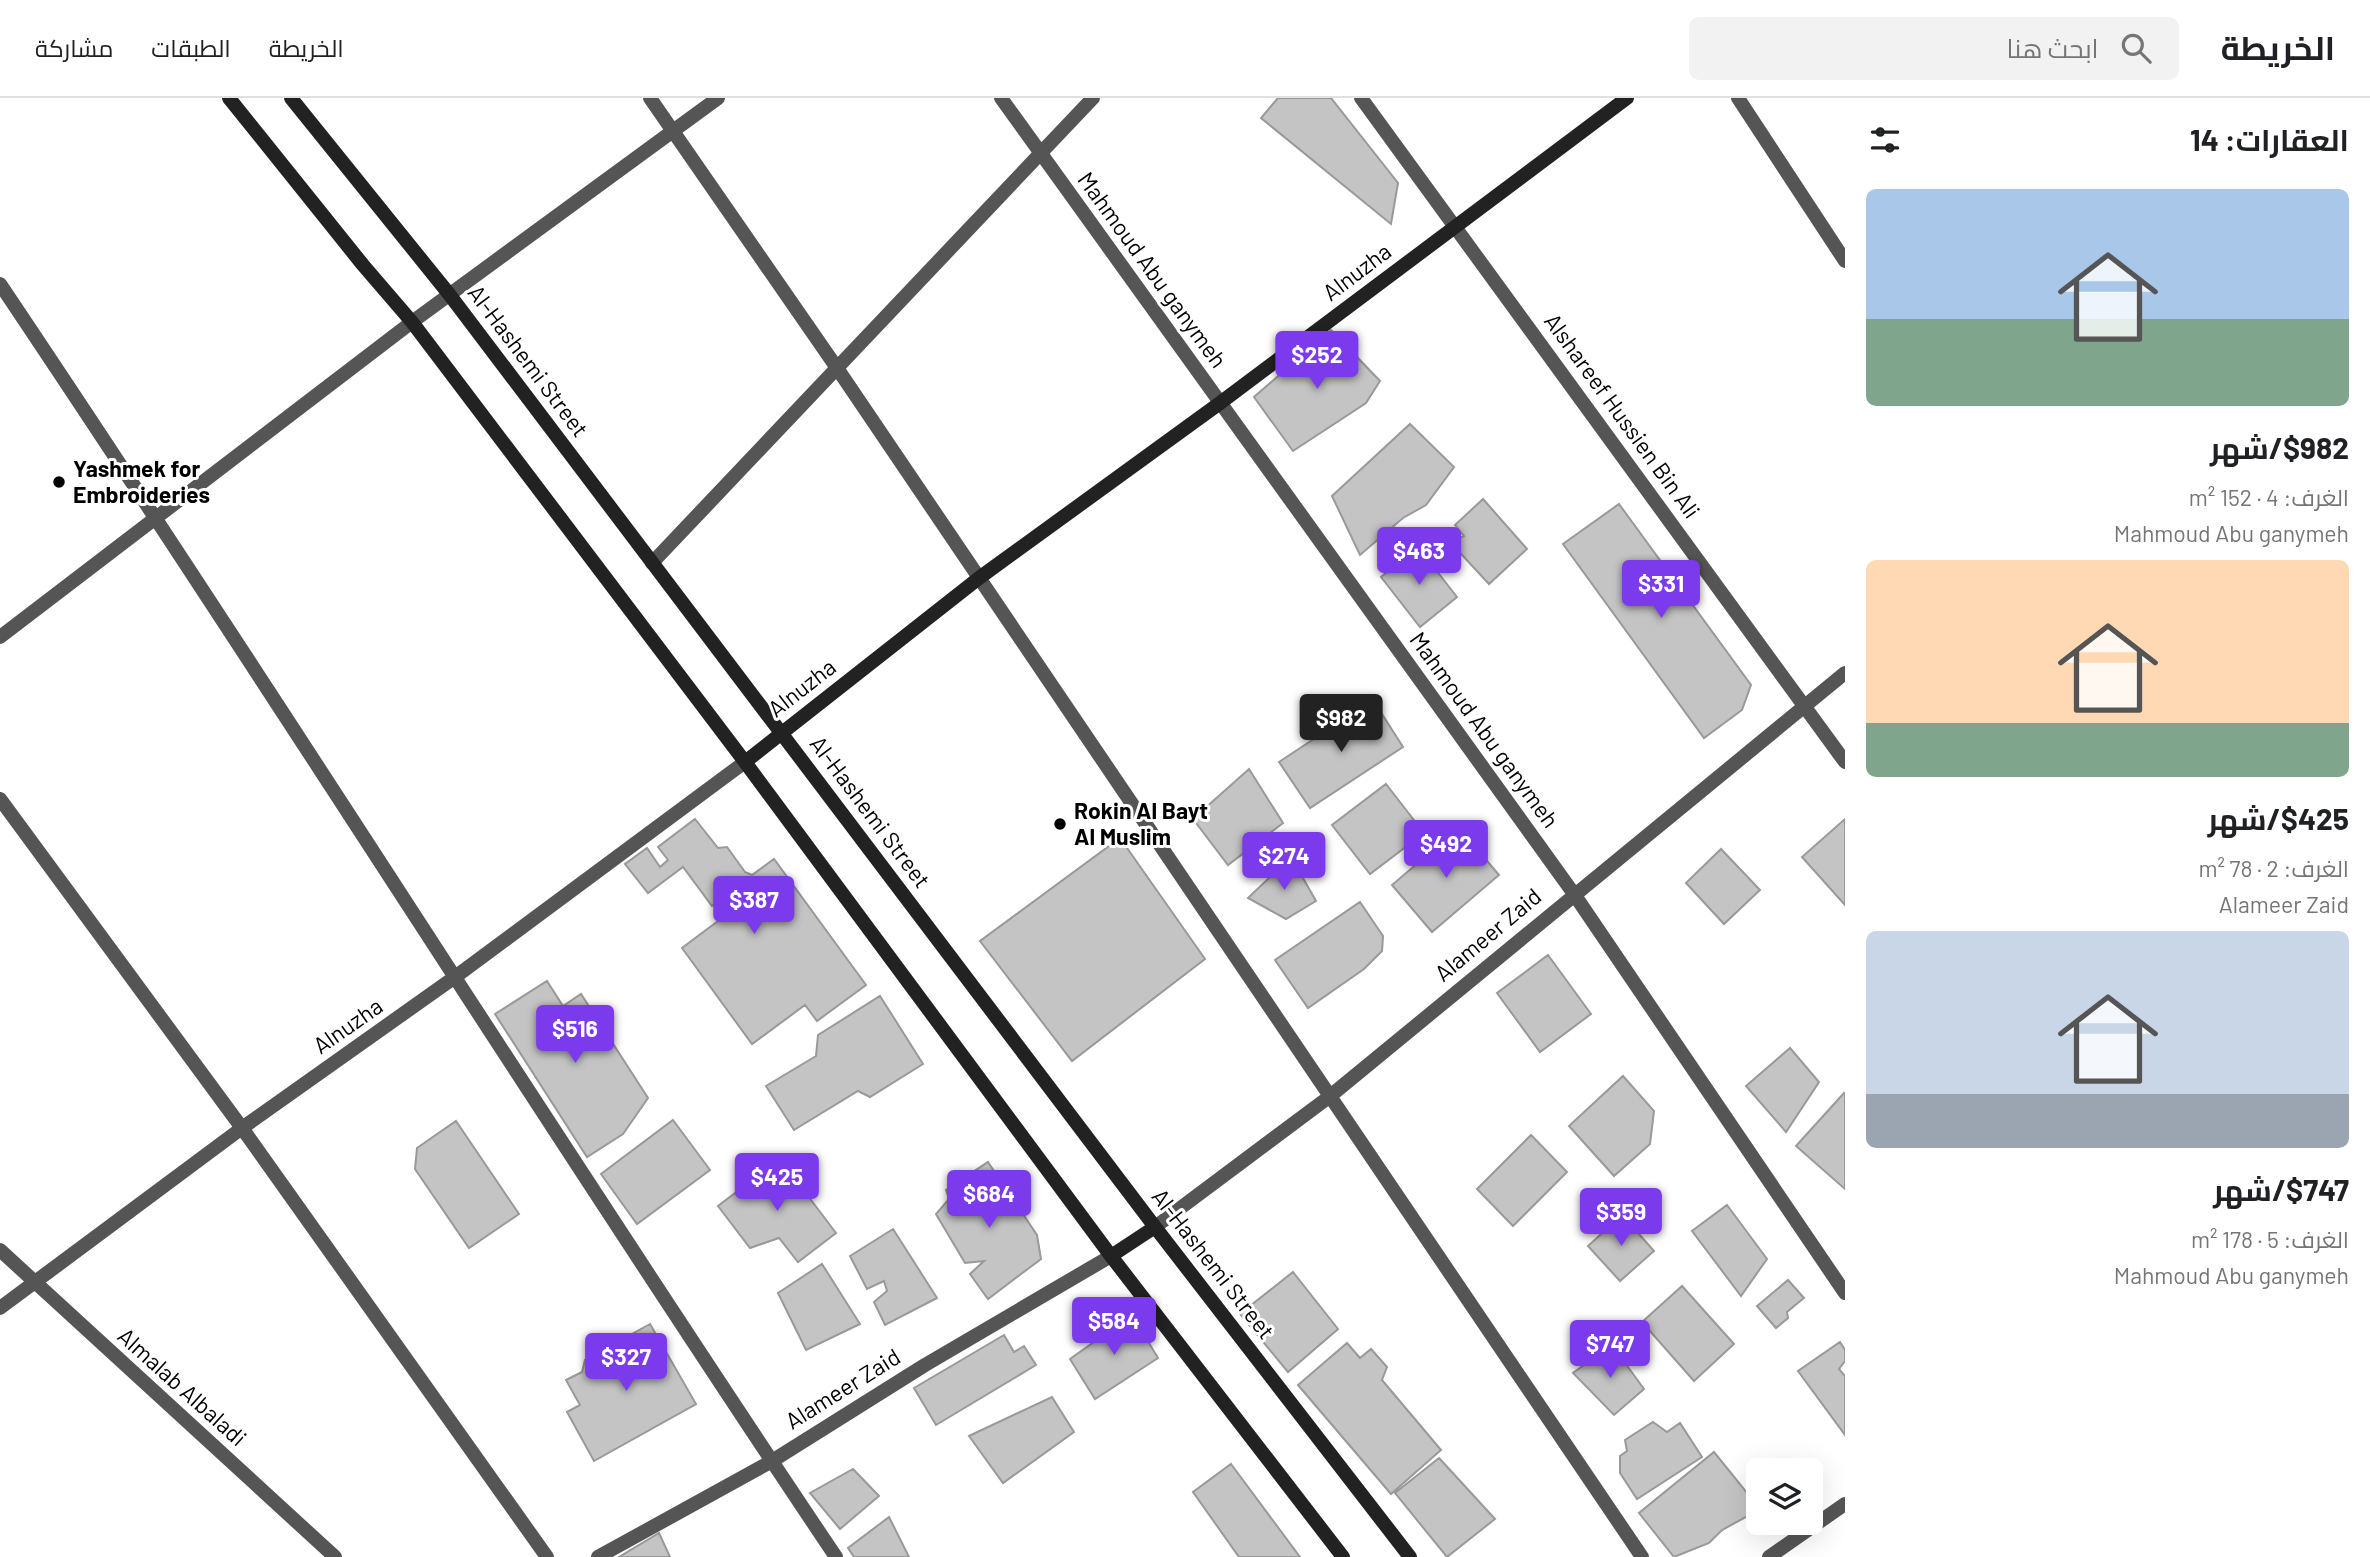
<!DOCTYPE html>
<html lang="ar">
<head>
<meta charset="utf-8">
<style>
	:root { --surface:#fff; --page:#f2f2f2; --text:#202124; --muted:#757577; --line:#e0e0e0; --accent:#7c3aed }
	body { margin:0; font-family:Barlow,Cairo,sans-serif; background:var(--page); color:var(--text); direction:rtl; height:100vh; display:flex; flex-direction:column; font-size:26px; white-space:nowrap }
	* { box-sizing:border-box; margin:0 }
	p { font-size:23px; color:var(--muted) }
	.icon { flex:none; width:38px; height:38px; fill:none; stroke:currentColor; stroke-width:2; stroke-linecap:round; stroke-linejoin:round }
	.map { position:relative; flex:1; overflow:hidden; direction:ltr }
	.drawer { display:flex; flex-direction:column; background:var(--surface); width:525px }
	.drawer>* { flex:none }
	.tools { position:absolute; left:1746px; top:1360px; display:grid; gap:14px }
	.tools a { display:grid; place-items:center; width:77px; height:77px; border-radius:10px; background:var(--surface); box-shadow:0 7px 28px #0002; font-size:35px }
	.price { position:absolute; translate:-50% -60px; padding:0 16px; border-radius:7px; background:var(--accent); color:#fff; font-size:23px; line-height:46px; filter:drop-shadow(0 2px 4px #0008) }
	.price::after { content:''; position:absolute; left:50%; top:42px; width:21px; height:16px; margin-left:-10px; background:inherit; clip-path:polygon(0 0,100% 0,50% 100%) }
	.price.current { background:#222; color:#fff }
	ul { padding:0; list-style:none }
	li { display:grid; align-content:center; gap:14px; height:371px; padding:0 21px }
	li span { display:grid; place-items:center; height:217px; border-radius:10px; color:#555 }
	li>.icon { margin-inline-start:auto }
	span .icon { width:126px; height:126px; fill:#fffc; stroke-width:1 }
	li b { font-size:30px }
	h2 { display:flex; justify-content:space-between; align-items:center; height:84px; padding:0 21px; font-size:30px }
	header { display:flex; align-items:center; gap:42px; box-sizing:border-box; height:98px; padding:0 35px; background:var(--surface); border-bottom:2px solid var(--line) }
	header strong { font-size:33px }
	nav { display:flex; gap:38px; margin-inline-start:auto; font-size:24px }
	.search { width:490px; height:63px; background:var(--page); display:flex; align-items:center; gap:18px; box-sizing:border-box; padding:0 24px; border-radius:10px; color:var(--muted); font-size:26px }
	main { display:flex; flex:1; min-height:0 }
	.map>svg:first-child { display:block }
</style>
</head>
<body>
<header>
<strong>الخريطة</strong>
<div class="search"><svg class="icon" aria-label="search" viewBox="0 0 24 24"><circle cx="10" cy="10" r="6"/><path d="M15 15l6 6"/></svg>ابحث هنا</div>
<nav><a>الخريطة</a><a>الطبقات</a><a>مشاركة</a></nav>
</header>
<main>
<section class="drawer">
<h2>العقارات: 14<svg class="icon" aria-label="filters" viewBox="0 0 24 24"><path d="M4 7h16M4 17h16"/><circle cx="9" cy="7" r="2"/><circle cx="15" cy="17" r="2"/></svg></h2>
<ul>
<li><span style="background:linear-gradient(#a9c7e8 60%,#7fa58c 0)"><svg class="icon" aria-label="home" viewBox="0 0 24 24"><path d="M3 11l9-7 9 7M6 9v11h12V9"/></svg></span><div><b>$982/شهر</b><p>الغرف: 4 · 152 m²</p><p>Mahmoud Abu ganymeh</p></div></li>
<li><span style="background:linear-gradient(#ffd9b3 75%,#7fa58c 0)"><svg class="icon" aria-label="home" viewBox="0 0 24 24"><path d="M3 11l9-7 9 7M6 9v11h12V9"/></svg></span><div><b>$425/شهر</b><p>الغرف: 2 · 78 m²</p><p>Alameer Zaid</p></div></li>
<li><span style="background:linear-gradient(#c9d6e8 75%,#9aa5b1 0)"><svg class="icon" aria-label="home" viewBox="0 0 24 24"><path d="M3 11l9-7 9 7M6 9v11h12V9"/></svg></span><div><b>$747/شهر</b><p>الغرف: 5 · 178 m²</p><p>Mahmoud Abu ganymeh</p></div></li>
</ul>
</section>
<div class="map">
<svg width="1845" height="1459" viewBox="0 0 1845 1459">
	<rect width="100%" height="100%" fill="#fff"/>
	<path fill="#c4c4c4" stroke="#999" stroke-width="2" d="M 1278,0 L 1331,0 L 1398,85 L 1391,126 L 1261,20 Z
		M 1331,232 L 1380,283 L 1366,305 L 1293,353 L 1254,299 Z
		M 1410,326 L 1454,369 L 1426,407 L 1403,420 L 1360,457 L 1332,398 Z
		M 1483,401 L 1527,451 L 1489,486 L 1450,444 L 1464,438 L 1455,427 Z
		M 1619,406 L 1751,587 L 1742,612 L 1704,640 L 1563,446 Z
		M 1418,449 L 1457,499 L 1420,529 L 1381,479 Z
		M 1373,602 L 1403,649 L 1310,710 L 1279,664 Z
		M 1249,671 L 1283,725 L 1228,767 L 1193,721 Z
		M 1386,686 L 1424,735 L 1370,776 L 1332,727 Z
		M 695,721 L 718,750 L 727,749 L 745,774 L 752,777 L 774,761 L 866,887 L 817,923 L 805,907 L 752,946 L 682,850 L 722,820 L 722,800 L 712,808 L 683,769 L 648,795 L 625,766 L 647,750 L 660,769 L 668,762 L 658,749 Z
		M 1845,721 L 1845,807 L 1802,759 Z
		M 1459,730 L 1499,777 L 1432,834 L 1392,787 Z
		M 1120,740 L 1205,861 L 1072,963 L 980,843 Z
		M 1721,751 L 1760,792 L 1724,826 L 1686,785 Z
		M 1291,759 L 1316,803 L 1286,821 L 1248,800 Z
		M 1360,804 L 1383,838 L 1382,853 L 1364,871 L 1308,910 L 1275,862 Z
		M 1548,857 L 1591,916 L 1540,954 L 1497,895 Z
		M 547,883 L 563,908 L 581,896 L 648,1000 L 623,1036 L 587,1059 L 495,916 Z
		M 880,898 L 923,966 L 870,999 L 858,993 L 794,1032 L 766,988 L 816,958 L 818,937 Z
		M 1790,950 L 1819,984 L 1786,1034 L 1746,988 Z
		M 1623,978 L 1654,1013 L 1650,1046 L 1614,1078 L 1569,1028 Z
		M 1844,995 L 1845,996 L 1845,1091 L 1796,1048 Z
		M 673,1022 L 710,1072 L 637,1126 L 601,1076 Z
		M 456,1023 L 519,1116 L 469,1150 L 415,1071 L 417,1050 Z
		M 1531,1037 L 1567,1074 L 1513,1128 L 1477,1091 Z
		M 780,1061 L 836,1135 L 798,1164 L 779,1140 L 750,1150 L 718,1108 Z
		M 988,1064 L 1037,1137 L 1041,1161 L 988,1201 L 970,1176 L 984,1163 L 965,1165 L 936,1116 L 949,1101 L 946,1092 Z
		M 1727,1107 L 1767,1161 L 1741,1198 L 1692,1133 Z
		M 1622,1117 L 1654,1153 L 1620,1183 L 1588,1148 Z
		M 893,1131 L 937,1200 L 885,1227 L 874,1204 L 887,1193 L 884,1183 L 867,1191 L 850,1158 Z
		M 822,1166 L 860,1226 L 806,1252 L 778,1195 Z
		M 1293,1174 L 1338,1231 L 1288,1274 L 1240,1216 Z
		M 1788,1182 L 1804,1200 L 1787,1214 L 1788,1220 L 1776,1230 L 1757,1208 Z
		M 1682,1188 L 1734,1246 L 1694,1283 L 1642,1224 Z
		M 1132,1217 L 1158,1260 L 1095,1301 L 1070,1261 Z
		M 650,1226 L 696,1306 L 594,1363 L 567,1314 L 580,1307 L 566,1282 L 582,1274 L 585,1262 Z
		M 1004,1237 L 1014,1254 L 1024,1248 L 1036,1267 L 936,1327 L 914,1290 Z
		M 1840,1244 L 1845,1252 L 1845,1263 L 1839,1271 L 1845,1278 L 1845,1337 L 1798,1273 Z
		M 1347,1245 L 1360,1260 L 1371,1251 L 1387,1269 L 1382,1282 L 1441,1352 L 1391,1396 L 1298,1287 Z
		M 1612,1247 L 1644,1291 L 1614,1317 L 1573,1275 Z
		M 1052,1299 L 1074,1334 L 1003,1385 L 969,1338 Z
		M 1653,1324 L 1667,1334 L 1680,1325 L 1702,1359 L 1637,1401 L 1620,1375 L 1620,1358 L 1627,1353 L 1625,1342 Z
		M 1714,1354 L 1748,1396 L 1757,1413 L 1722,1432 L 1709,1445 L 1674,1459 L 1639,1415 Z
		M 1439,1360 L 1495,1421 L 1447,1459 L 1395,1395 Z
		M 1231,1366 L 1300,1459 L 1239,1459 L 1193,1394 Z
		M 853,1371 L 879,1398 L 840,1431 L 810,1395 Z
		M 889,1419 L 909,1459 L 854,1459 L 848,1450 Z
		M 659,1435 L 670,1459 L 619,1459 Z"/>
	<g fill="none" stroke-linecap="round" stroke-linejoin="round">
		<path stroke="#555" stroke-width="14" d="M 650,0 L 837,270 L 1642,1459
			M 1001,0 L 1574,796 L 1845,1195
			M 1361,0 L 1845,664
			M 1738,0 L 1845,163
			M 0,186 C 283,607 553,1038 836,1459
			M 652,465 L 1093,0
			M 0,539 L 412,224 L 718,0
			M 0,701 L 242,1030 L 547,1459
			M 1155,1129 L 1329,999 L 1845,575
			M 0,1152 L 335,1459
			M 0,1210 L 242,1030 L 455,879 L 745,664
			M 598,1459 L 772,1363 L 925,1267 L 1111,1158
			M 1769,1459 L 1845,1406"/>
		<path stroke="#222" stroke-width="14" d="M 229,0 L 363,167 L 412,224 L 745,664 L 1111,1158 L 1343,1459
			M 291,0 L 449,196 L 1155,1129 L 1410,1459
			M 745,664 L 979,480 L 1220,305 L 1627,0
			M 1111,1158 L 1155,1129"/>
	</g>
	<g fill="#000" stroke="#fff" stroke-width="2.5">
		<circle cx="59" cy="384" r="7"/>
		<circle cx="1060" cy="726" r="7"/>
	</g>
	<g text-anchor="middle" stroke-width="6" stroke-linejoin="round" paint-order="stroke">
		<g font-size="23" fill="#000" stroke="#fff">
			<text transform="translate(1152 172) rotate(54)" y="8">Mahmoud Abu ganymeh</text>
			<text transform="translate(1357 174) rotate(-37)" y="8">Alnuzha</text>
			<text transform="translate(528 263) rotate(53)" y="8">Al-Hashemi Street</text>
			<text transform="translate(1622 318) rotate(54)" y="8">Alshareef Hussien Bin Ali</text>
			<text transform="translate(802 590) rotate(-38)" y="8">Alnuzha</text>
			<text transform="translate(1484 632) rotate(54)" y="8">Mahmoud Abu ganymeh</text>
			<text transform="translate(870 714) rotate(53)" y="8">Al-Hashemi Street</text>
			<text transform="translate(1488 837) rotate(-40)" y="8">Alameer Zaid</text>
			<text transform="translate(348 928) rotate(-35)" y="8">Alnuzha</text>
			<text transform="translate(1213 1166) rotate(52)" y="8">Al-Hashemi Street</text>
			<text transform="translate(182 1289) rotate(42)" y="8">Almalab Albaladi</text>
			<text transform="translate(843 1291) rotate(-32)" y="8">Alameer Zaid</text>
		</g>
		<g font-size="23" font-weight="bold" fill="#000" stroke="#fff" text-anchor="start">
			<text x="73" y="379">Yashmek for<tspan x="73" dy="26">Embroideries</tspan></text>
			<text x="1074" y="721">Rokin Al Bayt<tspan x="1074" dy="26">Al Muslim</tspan></text>
		</g>
	</g>
</svg>
<div class="tools">
<a><svg class="icon" aria-label="layers" viewBox="0 0 24 24"><path d="M12 4l9 5-9 5-9-5zM3 14l9 5 9-5"/></svg></a>
</div>
<b class="price" style="left:1317px;top:293px">$252</b>
<b class="price" style="left:1419px;top:489px">$463</b>
<b class="price" style="left:1661px;top:522px">$331</b>
<b class="price current" style="left:1341px;top:656px">$982</b>
<b class="price" style="left:1446px;top:782px">$492</b>
<b class="price" style="left:1284px;top:794px">$274</b>
<b class="price" style="left:754px;top:838px">$387</b>
<b class="price" style="left:575px;top:967px">$516</b>
<b class="price" style="left:777px;top:1115px">$425</b>
<b class="price" style="left:989px;top:1132px">$684</b>
<b class="price" style="left:1621px;top:1150px">$359</b>
<b class="price" style="left:1114px;top:1259px">$584</b>
<b class="price" style="left:1610px;top:1282px">$747</b>
<b class="price" style="left:626px;top:1295px">$327</b>
</div>
</main>
</body>
</html>
